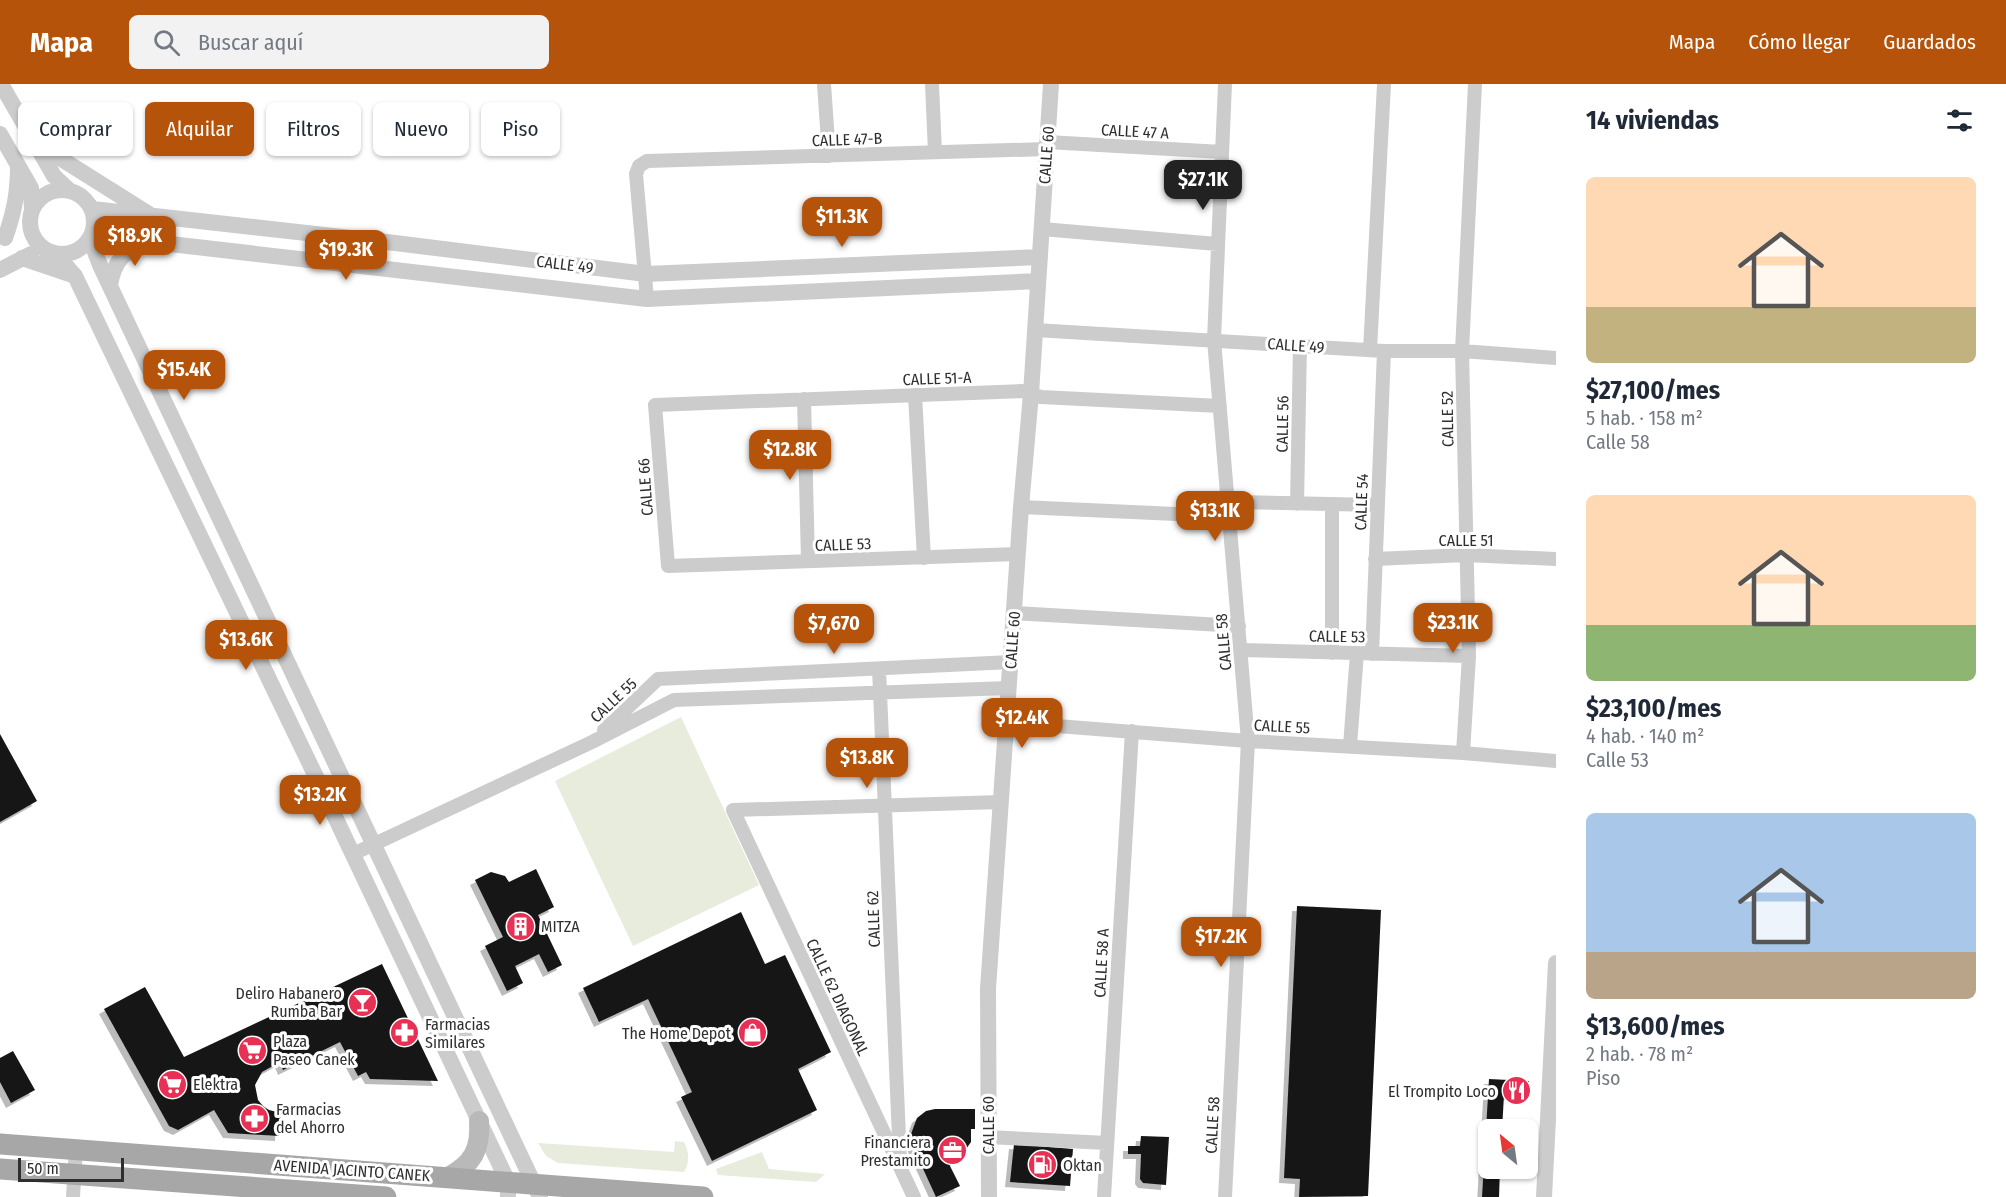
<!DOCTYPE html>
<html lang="es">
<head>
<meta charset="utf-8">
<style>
	:root { --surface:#fff; --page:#f2f2f3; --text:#1f2937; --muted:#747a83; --accent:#b45309 }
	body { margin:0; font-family:"Fira Sans Condensed",sans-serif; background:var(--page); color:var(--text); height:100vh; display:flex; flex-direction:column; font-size:22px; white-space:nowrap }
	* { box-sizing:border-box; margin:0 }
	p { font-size:20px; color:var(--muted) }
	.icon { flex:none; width:33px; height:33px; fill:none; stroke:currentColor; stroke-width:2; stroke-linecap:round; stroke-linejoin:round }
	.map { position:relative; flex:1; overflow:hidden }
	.sheet { display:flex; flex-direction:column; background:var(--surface); width:450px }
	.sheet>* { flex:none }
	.guide { position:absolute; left:18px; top:18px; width:570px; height:54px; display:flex; gap:12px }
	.needle { width:39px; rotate:331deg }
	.buttons { position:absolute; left:1478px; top:1035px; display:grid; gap:12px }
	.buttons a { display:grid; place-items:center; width:60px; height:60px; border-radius:9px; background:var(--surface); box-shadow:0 2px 4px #0004; font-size:30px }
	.scale { position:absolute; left:18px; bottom:15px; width:106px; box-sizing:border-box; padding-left:6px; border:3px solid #2f2f2f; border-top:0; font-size:16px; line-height:21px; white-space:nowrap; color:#2f2f2f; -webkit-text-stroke:4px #fff; paint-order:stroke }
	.price { position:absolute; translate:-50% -51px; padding:0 14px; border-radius:12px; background:var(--accent); color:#fff; font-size:20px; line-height:39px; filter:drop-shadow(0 2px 3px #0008) }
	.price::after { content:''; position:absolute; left:50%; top:36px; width:18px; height:14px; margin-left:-9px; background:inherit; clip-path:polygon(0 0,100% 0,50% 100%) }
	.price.selected { background:#222; color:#fff }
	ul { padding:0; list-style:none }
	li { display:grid; align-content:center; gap:12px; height:318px; padding:0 30px }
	li span { display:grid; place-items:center; height:186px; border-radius:9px; color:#555 }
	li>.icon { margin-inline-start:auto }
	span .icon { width:108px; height:108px; fill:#fffc; stroke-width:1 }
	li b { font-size:26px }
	h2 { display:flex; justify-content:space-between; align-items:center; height:72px; padding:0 30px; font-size:26px }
	.chip { padding:0 21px; border-radius:9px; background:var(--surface); box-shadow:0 2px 4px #0004; font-size:21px; line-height:54px }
	.chip.selected { background:var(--accent); color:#fff }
	header { display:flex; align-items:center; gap:36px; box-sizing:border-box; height:84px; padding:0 30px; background:var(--accent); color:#fff }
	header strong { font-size:28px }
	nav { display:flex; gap:33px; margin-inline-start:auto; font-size:21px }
	.search { width:420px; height:54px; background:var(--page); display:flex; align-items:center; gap:15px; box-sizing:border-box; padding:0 21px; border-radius:9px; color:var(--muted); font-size:22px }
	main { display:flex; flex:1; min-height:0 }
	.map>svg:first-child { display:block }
</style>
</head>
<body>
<header>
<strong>Mapa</strong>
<div class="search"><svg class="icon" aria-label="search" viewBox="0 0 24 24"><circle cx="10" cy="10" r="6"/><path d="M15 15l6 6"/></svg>Buscar aquí</div>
<nav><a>Mapa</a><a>Cómo llegar</a><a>Guardados</a></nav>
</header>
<main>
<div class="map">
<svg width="1556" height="1113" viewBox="0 0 1556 1113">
	<defs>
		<filter id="shadow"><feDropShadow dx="-5" dy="5" stdDeviation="0" flood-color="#0004"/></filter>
	</defs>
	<rect width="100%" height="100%" fill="#fff"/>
	<path fill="#e7ecdd" d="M 681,633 L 759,801 L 633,862 L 555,697 Z
		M 675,1057 L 684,1058 C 689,1067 690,1079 684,1088 L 558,1079 L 546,1072 L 538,1059 L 674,1068 Z
		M 762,1068 L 769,1085 L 825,1090 L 816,1098 L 718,1091 L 716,1085 Z"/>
	<path fill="#161616" filter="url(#shadow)" d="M 0,650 L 37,717 L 0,738 Z
		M 536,785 L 554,823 L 538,831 L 562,881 L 548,888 L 539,870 L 515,882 L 523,899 L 507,907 L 485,862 L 503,853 L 475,796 L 491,788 L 505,792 L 509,798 Z
		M 1297,822 L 1381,826 L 1368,1112 L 1299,1113 L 1300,1095 L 1284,1094 Z
		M 741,828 L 765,880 L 785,871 L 831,968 L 798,985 L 817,1026 L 712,1077 L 681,1013 L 692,1008 L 648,915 L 599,938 L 583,904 Z
		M 382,880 L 438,997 L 370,995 L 366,988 L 358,992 L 340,958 L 283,986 L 280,978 L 262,988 L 255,1001 L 258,1016 L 263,1022 L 269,1026 L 281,1029 L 280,1052 L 228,1049 L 214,1026 L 178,1046 L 169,1042 L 104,925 L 145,903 L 184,973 Z
		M 13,967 L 35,1006 L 11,1019 L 0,998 L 0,974 Z
		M 1489,995 L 1529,997 L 1528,1012 L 1504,1011 L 1502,1046 L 1488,1046 L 1488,1084 L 1500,1084 L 1499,1113 L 1482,1113 Z
		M 935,1025 L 975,1025 L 975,1045 L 971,1045 L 971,1058 L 959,1075 L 949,1080 L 960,1102 L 936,1113 L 913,1063 L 911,1050 L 917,1034 L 926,1027 Z
		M 1141,1052 L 1169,1053 L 1166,1101 L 1143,1099 L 1140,1095 L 1141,1070 L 1128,1070 L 1128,1062 L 1140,1062 Z
		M 1014,1060 L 1073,1065 L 1070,1102 L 1010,1098 Z"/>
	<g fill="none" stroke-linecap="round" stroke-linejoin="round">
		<path stroke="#ccc" stroke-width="14" d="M 824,0 L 829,72
			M 932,0 L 935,68
			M 1047,58 L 1222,68
			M 1042,145 L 1217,160
			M 647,215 L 636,90 L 639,82 L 647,77 L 1047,65
			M 1035,246 L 1384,267 L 1462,267 L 1556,274
			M 1370,266 L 1384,0
			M 915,311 L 924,474
			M 804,315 L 808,477
			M 1297,420 L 1300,261
			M 1021,423 L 1220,432 L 1238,418 L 1378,421
			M 1018,470 L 668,482 L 655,321 L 1022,307 L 1041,313 L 1220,322
			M 1375,475 L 1466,471 L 1556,475
			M 1014,529 L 1239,542
			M 1241,566 L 1469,572
			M 1332,569 L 1332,420
			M 1372,570 L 1384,267
			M 879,585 L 900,1077
			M 1007,638 L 1248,657 L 1463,669 L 1556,677
			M 604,646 L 658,595 L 1011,578
			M 1350,662 L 1357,569
			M 1463,669 L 1469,572 L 1462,267 L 1475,0
			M 353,770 L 592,658 L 674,616 L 1009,604
			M 988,1053 L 1107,1059
			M 73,1113 L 76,1065
			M 914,1113 L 733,726 L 1001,718
			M 1104,1113 L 1132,647
			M 1225,1113 L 1248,657 L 1214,256 L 1225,0"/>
		<path stroke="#ccc" stroke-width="16" d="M 1,0 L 54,92 L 69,106
			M 0,50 L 31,104 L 32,126
			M 36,59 L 149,130
			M30 138a32 32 0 1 1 64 0a32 32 0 1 1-64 0Z
			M 92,125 L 387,158 L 646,190 L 1040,173
			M 92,151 L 647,215 L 1038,197
			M 5,154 C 14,129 18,109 18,82
			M 90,155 L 100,181 L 540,1113
			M 56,170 L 75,192 L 319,699 L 508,1098 L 508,1113
			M 22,174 L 75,192
			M 0,186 L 31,170
			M 110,201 C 114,177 125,165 149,158
			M 989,1113 L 988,905 L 1021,423 L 1031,310 L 1051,0
			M 1544,1113 L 1556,879"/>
		<path stroke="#b9b9b9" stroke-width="20" d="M 448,1093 C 473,1080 481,1065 479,1037"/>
		<path stroke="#a7a7a7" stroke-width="21" d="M 0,1060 L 703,1113
			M 0,1085 L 386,1113"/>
	</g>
	<defs>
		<symbol id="building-disc" viewBox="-11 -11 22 22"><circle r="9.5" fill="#e73053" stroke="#fff"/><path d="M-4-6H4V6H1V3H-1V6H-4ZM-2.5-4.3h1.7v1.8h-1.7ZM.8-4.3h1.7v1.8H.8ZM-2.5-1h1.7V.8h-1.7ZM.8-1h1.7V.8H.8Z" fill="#fff"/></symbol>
		<symbol id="bar-disc" viewBox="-11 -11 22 22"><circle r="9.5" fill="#e73053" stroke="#fff"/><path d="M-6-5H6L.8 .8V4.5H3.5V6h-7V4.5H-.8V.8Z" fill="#fff"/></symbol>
		<symbol id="pharmacy-disc" viewBox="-11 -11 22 22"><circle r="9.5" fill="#e73053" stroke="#fff"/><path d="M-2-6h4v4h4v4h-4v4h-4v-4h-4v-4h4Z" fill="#fff"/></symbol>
		<symbol id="shop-disc" viewBox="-11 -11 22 22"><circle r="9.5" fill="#e73053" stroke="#fff"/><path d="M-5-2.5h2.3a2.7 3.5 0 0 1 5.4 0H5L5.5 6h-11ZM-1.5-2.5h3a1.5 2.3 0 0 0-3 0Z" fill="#fff"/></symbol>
		<symbol id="supermarket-disc" viewBox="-11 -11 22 22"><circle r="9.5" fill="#e73053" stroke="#fff"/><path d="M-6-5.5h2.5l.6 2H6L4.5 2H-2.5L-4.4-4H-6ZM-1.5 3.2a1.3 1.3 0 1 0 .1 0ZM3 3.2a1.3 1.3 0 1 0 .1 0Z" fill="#fff"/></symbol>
		<symbol id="restaurant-disc" viewBox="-11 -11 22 22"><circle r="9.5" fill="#e73053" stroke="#fff"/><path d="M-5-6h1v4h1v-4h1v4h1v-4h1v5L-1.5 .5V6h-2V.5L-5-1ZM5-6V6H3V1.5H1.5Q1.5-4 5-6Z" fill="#fff"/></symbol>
		<symbol id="office-disc" viewBox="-11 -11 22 22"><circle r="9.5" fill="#e73053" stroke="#fff"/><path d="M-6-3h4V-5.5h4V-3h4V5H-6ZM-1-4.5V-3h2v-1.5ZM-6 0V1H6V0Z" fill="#fff"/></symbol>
		<symbol id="fuel-disc" viewBox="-11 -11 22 22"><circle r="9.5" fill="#e73053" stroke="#fff"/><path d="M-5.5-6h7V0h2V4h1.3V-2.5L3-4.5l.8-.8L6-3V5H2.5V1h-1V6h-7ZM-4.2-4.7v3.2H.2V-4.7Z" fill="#fff"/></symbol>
	</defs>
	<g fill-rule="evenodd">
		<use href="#building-disc" x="504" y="826" width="33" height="33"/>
		<use href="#bar-disc" x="346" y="902" width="33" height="33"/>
		<use href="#pharmacy-disc" x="388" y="932" width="33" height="33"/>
		<use href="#shop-disc" x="736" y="932" width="33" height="33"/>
		<use href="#supermarket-disc" x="236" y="950" width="33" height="33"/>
		<use href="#supermarket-disc" x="156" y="984" width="33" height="33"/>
		<use href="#restaurant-disc" x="1500" y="990" width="33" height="33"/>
		<use href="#pharmacy-disc" x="238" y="1018" width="33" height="33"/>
		<use href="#office-disc" x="936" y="1050" width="33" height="33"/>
		<use href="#fuel-disc" x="1026" y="1064" width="33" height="33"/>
	</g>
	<g text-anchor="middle" stroke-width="6" stroke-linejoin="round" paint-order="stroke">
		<g font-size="16" fill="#2f2f2f" stroke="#fff">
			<text transform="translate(1135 47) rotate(3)" y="6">CALLE 47 A</text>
			<text transform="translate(847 55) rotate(-2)" y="6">CALLE 47-B</text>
			<text transform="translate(1046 71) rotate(-86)" y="6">CALLE 60</text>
			<text transform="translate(565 180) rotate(7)" y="6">CALLE 49</text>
			<text transform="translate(1296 261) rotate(4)" y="6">CALLE 49</text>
			<text transform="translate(937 294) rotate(-2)" y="6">CALLE 51-A</text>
			<text transform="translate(1447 335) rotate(-91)" y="6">CALLE 52</text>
			<text transform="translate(1282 340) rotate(-89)" y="6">CALLE 56</text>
			<text transform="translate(645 403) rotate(-94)" y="6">CALLE 66</text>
			<text transform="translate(1361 418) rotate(-88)" y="6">CALLE 54</text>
			<text x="1466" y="462">CALLE 51</text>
			<text transform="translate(843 460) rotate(-2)" y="6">CALLE 53</text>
			<text transform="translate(1337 552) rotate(1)" y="6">CALLE 53</text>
			<text transform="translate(1012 556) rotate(-86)" y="6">CALLE 60</text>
			<text transform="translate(1223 558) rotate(-95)" y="6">CALLE 58</text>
			<text transform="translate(613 616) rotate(-43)" y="6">CALLE 55</text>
			<text transform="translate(1282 642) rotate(3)" y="6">CALLE 55</text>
			<text transform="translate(873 835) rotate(-92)" y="6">CALLE 62</text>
			<text transform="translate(1101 879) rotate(-87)" y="6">CALLE 58 A</text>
			<text transform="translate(838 913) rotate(65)" y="6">CALLE 62 DIAGONAL</text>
			<text transform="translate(988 1041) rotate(-90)" y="6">CALLE 60</text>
			<text transform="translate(1212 1041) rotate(-87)" y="6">CALLE 58</text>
			<text transform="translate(352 1086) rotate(4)" y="6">AVENIDA JACINTO CANEK</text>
		</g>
		<g font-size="16" fill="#2f2f2f" stroke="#fff" text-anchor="start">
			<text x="541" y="848">MITZA</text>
			<text x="342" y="915" text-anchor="end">Deliro Habanero<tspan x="342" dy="18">Rumba Bar</tspan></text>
			<text x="425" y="946">Farmacias<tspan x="425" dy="18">Similares</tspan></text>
			<text x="731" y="955" text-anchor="end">The Home Depot</text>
			<text x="273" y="963">Plaza<tspan x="273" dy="18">Paseo Canek</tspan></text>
			<text x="193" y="1006">Elektra</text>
			<text x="1496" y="1013" text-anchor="end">El Trompito Loco</text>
			<text x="276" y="1031">Farmacias<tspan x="276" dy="18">del Ahorro</tspan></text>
			<text x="931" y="1064" text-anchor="end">Financiera<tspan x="931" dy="18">Prestamito</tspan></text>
			<text x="1063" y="1087">Oktan</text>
		</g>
	</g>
</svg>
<div class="buttons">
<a><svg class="needle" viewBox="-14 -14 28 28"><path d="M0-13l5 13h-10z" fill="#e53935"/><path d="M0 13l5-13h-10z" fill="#747a83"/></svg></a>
</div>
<div class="scale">50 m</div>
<b class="price selected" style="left:1203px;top:127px">$27.1K</b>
<b class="price" style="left:842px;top:164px">$11.3K</b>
<b class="price" style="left:135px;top:183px">$18.9K</b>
<b class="price" style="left:346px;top:197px">$19.3K</b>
<b class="price" style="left:184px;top:317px">$15.4K</b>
<b class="price" style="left:790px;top:397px">$12.8K</b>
<b class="price" style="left:1215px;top:458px">$13.1K</b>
<b class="price" style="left:1453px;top:570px">$23.1K</b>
<b class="price" style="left:834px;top:571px">$7,670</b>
<b class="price" style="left:246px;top:587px">$13.6K</b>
<b class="price" style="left:1022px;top:665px">$12.4K</b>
<b class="price" style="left:867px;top:705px">$13.8K</b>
<b class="price" style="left:320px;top:742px">$13.2K</b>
<b class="price" style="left:1221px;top:884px">$17.2K</b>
<div class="guide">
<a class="chip">Comprar</a>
<a class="chip selected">Alquilar</a>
<a class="chip">Filtros</a>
<a class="chip">Nuevo</a>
<a class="chip">Piso</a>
</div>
</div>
<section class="sheet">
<h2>14 viviendas<svg class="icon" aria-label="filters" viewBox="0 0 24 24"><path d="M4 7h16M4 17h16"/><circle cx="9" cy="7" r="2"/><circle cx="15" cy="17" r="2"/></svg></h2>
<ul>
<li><span style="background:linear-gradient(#ffd9b3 70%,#c2b280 0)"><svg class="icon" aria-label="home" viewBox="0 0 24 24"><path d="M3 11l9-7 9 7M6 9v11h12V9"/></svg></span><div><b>$27,100/mes</b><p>5 hab. · 158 m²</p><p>Calle 58</p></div></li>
<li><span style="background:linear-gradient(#ffd9b3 70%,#8fb573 0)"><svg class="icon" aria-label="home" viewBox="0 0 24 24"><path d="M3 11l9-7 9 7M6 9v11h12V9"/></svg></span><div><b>$23,100/mes</b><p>4 hab. · 140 m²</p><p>Calle 53</p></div></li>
<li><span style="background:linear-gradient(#a9c7e8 75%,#b9a48a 0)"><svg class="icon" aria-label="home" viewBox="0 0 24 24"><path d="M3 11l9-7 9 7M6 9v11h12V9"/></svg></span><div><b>$13,600/mes</b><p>2 hab. · 78 m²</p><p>Piso</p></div></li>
</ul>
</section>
</main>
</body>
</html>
